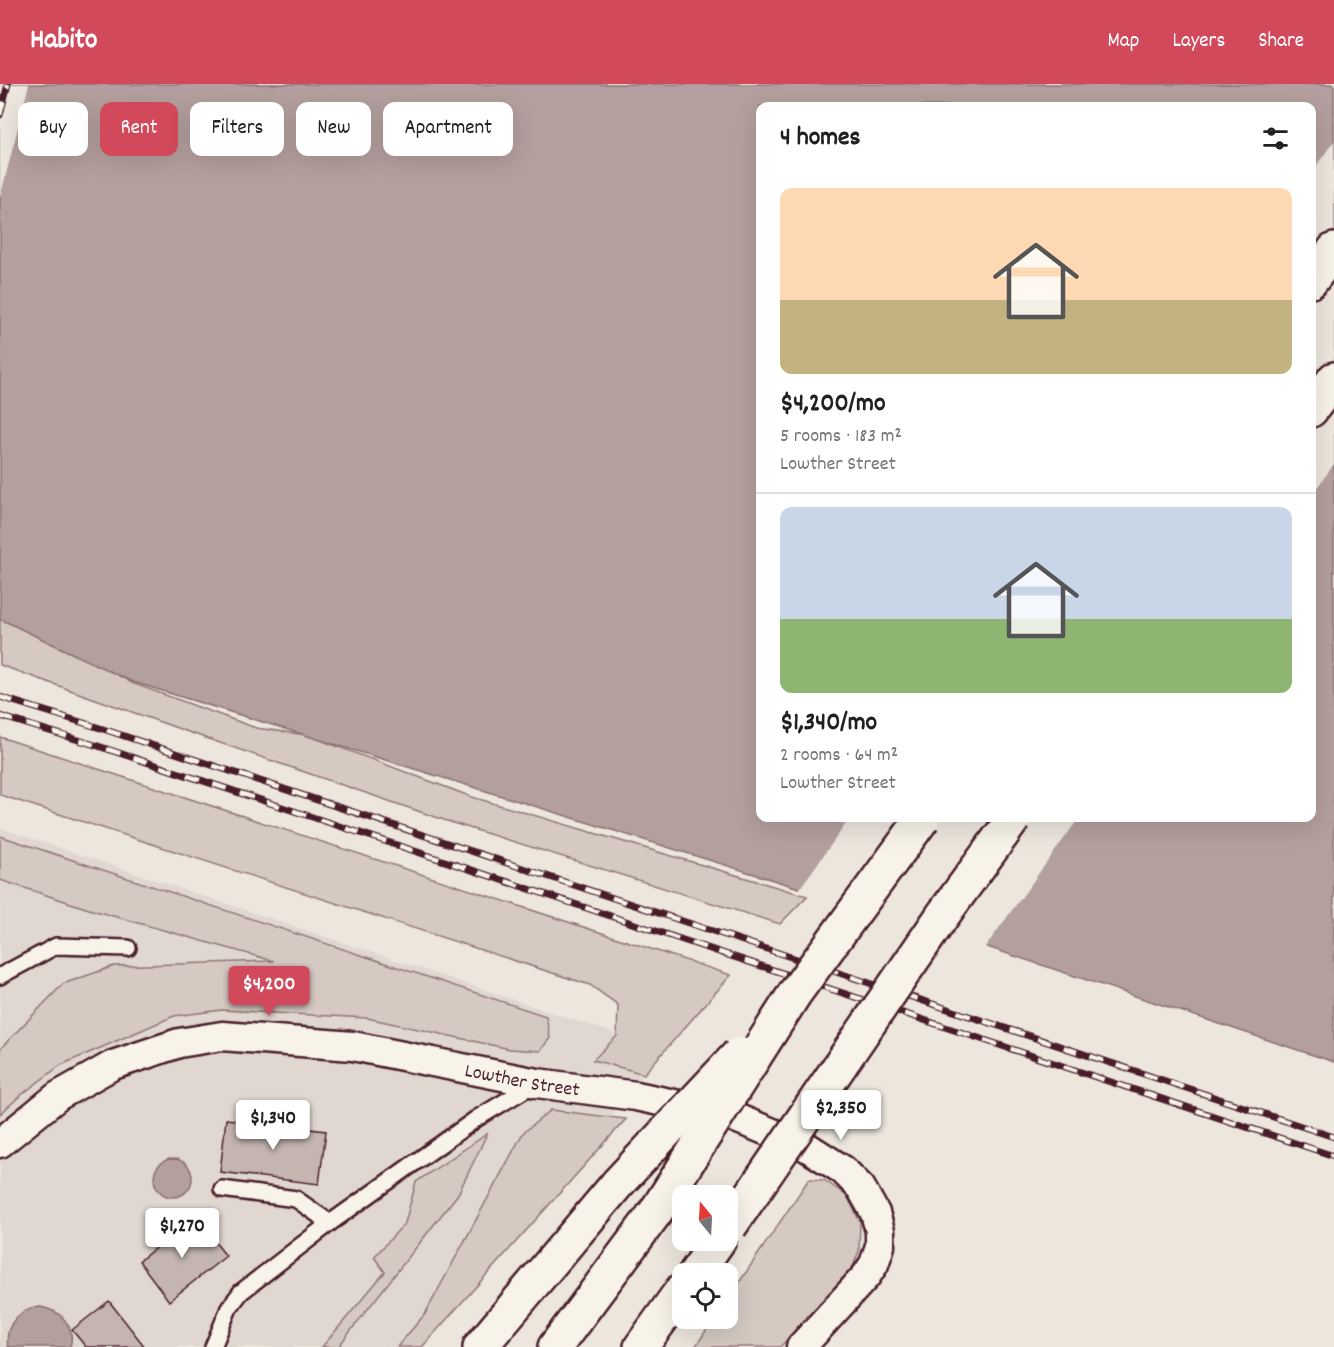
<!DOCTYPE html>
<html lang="en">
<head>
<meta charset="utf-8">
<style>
	:root { --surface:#fff; --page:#f2f2f2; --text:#202124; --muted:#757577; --line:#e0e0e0; --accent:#d1495b }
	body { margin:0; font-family:Dekko,sans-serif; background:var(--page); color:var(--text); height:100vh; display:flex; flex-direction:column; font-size:22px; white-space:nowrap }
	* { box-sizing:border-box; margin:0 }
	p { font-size:20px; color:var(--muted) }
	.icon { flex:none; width:33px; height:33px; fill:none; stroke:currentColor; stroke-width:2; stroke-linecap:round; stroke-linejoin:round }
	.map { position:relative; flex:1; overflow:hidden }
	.drawer { position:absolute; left:756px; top:18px; width:560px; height:720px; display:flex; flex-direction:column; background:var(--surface); border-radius:12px; box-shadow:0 6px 24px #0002 }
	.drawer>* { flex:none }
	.top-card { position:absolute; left:18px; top:18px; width:570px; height:54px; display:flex; gap:12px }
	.needle { width:39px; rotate:342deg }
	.tools { position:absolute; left:672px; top:1101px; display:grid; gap:12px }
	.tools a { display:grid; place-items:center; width:66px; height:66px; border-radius:12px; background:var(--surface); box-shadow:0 6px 24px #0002; font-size:30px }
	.price { position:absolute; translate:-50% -51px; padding:0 14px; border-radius:6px; background:#fff; color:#222; font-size:20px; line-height:39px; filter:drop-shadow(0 2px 3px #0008) }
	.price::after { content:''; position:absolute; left:50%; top:36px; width:18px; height:14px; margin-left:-9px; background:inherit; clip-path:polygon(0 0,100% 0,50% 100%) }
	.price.active { background:var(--accent); color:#fff }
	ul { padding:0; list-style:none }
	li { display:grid; align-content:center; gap:12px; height:318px; padding:0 24px }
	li+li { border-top:2px solid var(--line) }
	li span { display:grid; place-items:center; height:186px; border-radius:12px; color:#555 }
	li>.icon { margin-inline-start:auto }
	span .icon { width:108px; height:108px; fill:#fffc; stroke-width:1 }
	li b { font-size:26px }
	h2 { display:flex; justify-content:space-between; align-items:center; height:72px; padding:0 24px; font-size:26px }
	.chip { padding:0 21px; border-radius:12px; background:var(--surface); box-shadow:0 6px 24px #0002; font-size:21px; line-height:54px }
	.chip.active { background:var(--accent); color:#fff }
	header { display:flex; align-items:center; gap:36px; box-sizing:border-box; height:84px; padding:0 30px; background:var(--accent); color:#fff }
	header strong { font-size:28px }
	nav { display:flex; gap:33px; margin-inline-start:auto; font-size:21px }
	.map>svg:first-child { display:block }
</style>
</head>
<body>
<header>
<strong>Habito</strong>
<nav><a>Map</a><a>Layers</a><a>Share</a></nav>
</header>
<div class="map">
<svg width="1334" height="1263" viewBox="0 0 1334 1263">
	<rect width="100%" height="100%" fill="#ece6dd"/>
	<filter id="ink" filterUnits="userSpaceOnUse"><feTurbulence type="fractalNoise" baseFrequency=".0167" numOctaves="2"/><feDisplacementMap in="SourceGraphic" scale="12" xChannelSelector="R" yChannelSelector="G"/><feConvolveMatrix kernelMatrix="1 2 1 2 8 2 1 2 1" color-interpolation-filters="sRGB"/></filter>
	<g filter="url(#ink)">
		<path fill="#e0d7d0" d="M 0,744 L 664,966 L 424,1263 L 0,1263 Z"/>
		<path fill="#d5c9c2" stroke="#907476" stroke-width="1.5" d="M 0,532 L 57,555 L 132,599 L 256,644 L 307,651 L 472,713 L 807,812 L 780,840 L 453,739 L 191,649 L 0,581 Z
			M 0,653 L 731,891 L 644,990 L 593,976 L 617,952 L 618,921 L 590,901 L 0,711 Z
			M 0,752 L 546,932 L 550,954 L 540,967 L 510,965 L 367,934 L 222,926 L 174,932 L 61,981 L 21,1011 L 0,1030 L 0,965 L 63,900 L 114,882 L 274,877 L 92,826 L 0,796 Z
			M 551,1026 L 626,1035 L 422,1263 L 397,1263 L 425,1230 L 523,1049 Z
			M 487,1050 L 458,1110 L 338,1263 L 322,1263 L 385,1188 L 374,1173 L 405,1139 L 416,1098 Z
			M 809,1095 L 824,1096 L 847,1112 L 860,1138 L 859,1167 L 852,1185 L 780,1263 L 695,1263 L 714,1235 L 728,1234 L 728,1215 Z"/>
		<path fill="#b39f9d" stroke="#896c6f" stroke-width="1.5" fill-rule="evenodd" d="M 0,0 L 1334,0 L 1334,978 L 951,851 L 130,597 L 0,535 ZM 760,22 L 1311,22 L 1311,734 L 760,734 Z
			M154 1094a19 19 0 1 1 38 0a19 19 0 1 1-38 0Z
			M 40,1223 C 60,1226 76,1241 70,1263 L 8,1263 C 4,1241 19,1225 40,1223 Z"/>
		<path fill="#ece6dd" d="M 0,0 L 29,0 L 0,114 Z
			M 1334,57 L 1334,380 L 1311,412 L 1311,89 Z
			M 850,734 L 1079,734 L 984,865 L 798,807 Z"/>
		<path fill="#c4b5b0" stroke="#4a1f2b" stroke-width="1.5" d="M 226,1035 L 326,1047 L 319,1100 L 220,1088 Z
			M 195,1133 L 226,1172 L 169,1217 L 139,1177 Z
			M 109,1217 L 145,1263 L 86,1263 L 72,1246 Z"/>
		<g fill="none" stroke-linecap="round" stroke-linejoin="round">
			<defs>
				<path id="lane" d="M 0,892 L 56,862 L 128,864
					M 222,1105 L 296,1115 L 330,1139
					M 213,1263 L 229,1224 L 241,1208 L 330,1139 L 476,1035 L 534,1000"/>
				<g id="street">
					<path id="s1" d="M 0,1059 L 58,1012 L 113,981 L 179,959 L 222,952 L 353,962 L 537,999 L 636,1012 L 731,1032 L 807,1063 L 843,1086 L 861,1104 L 875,1129 L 880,1147 L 880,1162 L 874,1180 L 866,1192 L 801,1263"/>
				</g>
				<path id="highway" d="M 1311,197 L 1334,166
					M 1311,326 L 1334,295
					M 695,1190 L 719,1156
					M 480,1263 L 618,1099
					M 555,1263 L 655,1129
					M 641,1263 L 682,1206"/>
			</defs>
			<use href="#lane" stroke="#4a1f2b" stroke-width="20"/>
			<use href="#street" stroke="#4a1f2b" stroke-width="33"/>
			<use href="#highway" stroke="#4a1f2b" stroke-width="38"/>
			<use href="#lane" stroke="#f7f3e8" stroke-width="15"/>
			<use href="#street" stroke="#f7f3e8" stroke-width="28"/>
			<use href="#highway" stroke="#f7f3e8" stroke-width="33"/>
			<defs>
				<path id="rail" d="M 0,31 L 8,0
					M 0,613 L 100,644 L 1334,1053
					M 0,632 L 95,661 L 1334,1072"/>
			</defs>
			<use href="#rail" stroke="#4a1f2b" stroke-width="7"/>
			<use href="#rail" stroke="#f7f3e8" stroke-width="4.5" stroke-dasharray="14" stroke-linecap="butt"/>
			<defs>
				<path id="highway-bridge" d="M 618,1099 L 739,970
					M 655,1129 L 795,909 L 923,734
					M 730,1142 L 943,831 L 1014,734"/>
			</defs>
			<use href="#highway-bridge" stroke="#4a1f2b" stroke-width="38" stroke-linecap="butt"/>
			<use href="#highway-bridge" stroke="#f7f3e8" stroke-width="33"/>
		</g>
	</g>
	<g text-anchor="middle" stroke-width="4.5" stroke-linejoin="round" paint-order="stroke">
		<g font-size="20" fill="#4a1f2b" stroke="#f7f3e8">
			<text dy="7" stroke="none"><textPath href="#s1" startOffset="555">Lowther Street</textPath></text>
		</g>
	</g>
</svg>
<div class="tools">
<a><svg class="needle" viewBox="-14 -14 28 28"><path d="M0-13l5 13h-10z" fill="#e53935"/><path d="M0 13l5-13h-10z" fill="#757577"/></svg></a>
<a><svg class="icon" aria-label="locate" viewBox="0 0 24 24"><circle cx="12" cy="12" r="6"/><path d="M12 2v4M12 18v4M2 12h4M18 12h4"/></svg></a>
</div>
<b class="price active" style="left:269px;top:933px">$4,200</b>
<b class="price" style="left:841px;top:1057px">$2,350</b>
<b class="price" style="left:273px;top:1067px">$1,340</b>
<b class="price" style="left:182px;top:1175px">$1,270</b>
<div class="top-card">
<a class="chip">Buy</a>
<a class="chip active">Rent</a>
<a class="chip">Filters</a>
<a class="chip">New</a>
<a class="chip">Apartment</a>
</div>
<section class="drawer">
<h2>4 homes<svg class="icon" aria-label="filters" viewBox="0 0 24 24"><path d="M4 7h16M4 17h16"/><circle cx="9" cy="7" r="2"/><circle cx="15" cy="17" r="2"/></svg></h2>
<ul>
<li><span style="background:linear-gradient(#ffd9b3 60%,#c2b280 0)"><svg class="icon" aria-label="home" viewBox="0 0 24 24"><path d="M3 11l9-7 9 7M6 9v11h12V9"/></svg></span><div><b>$4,200/mo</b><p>5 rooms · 183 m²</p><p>Lowther Street</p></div></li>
<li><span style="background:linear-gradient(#c9d6e8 60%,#8fb573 0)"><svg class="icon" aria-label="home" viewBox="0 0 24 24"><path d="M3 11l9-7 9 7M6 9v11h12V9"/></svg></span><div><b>$1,340/mo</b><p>2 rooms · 64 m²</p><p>Lowther Street</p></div></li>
</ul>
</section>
</div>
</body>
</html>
